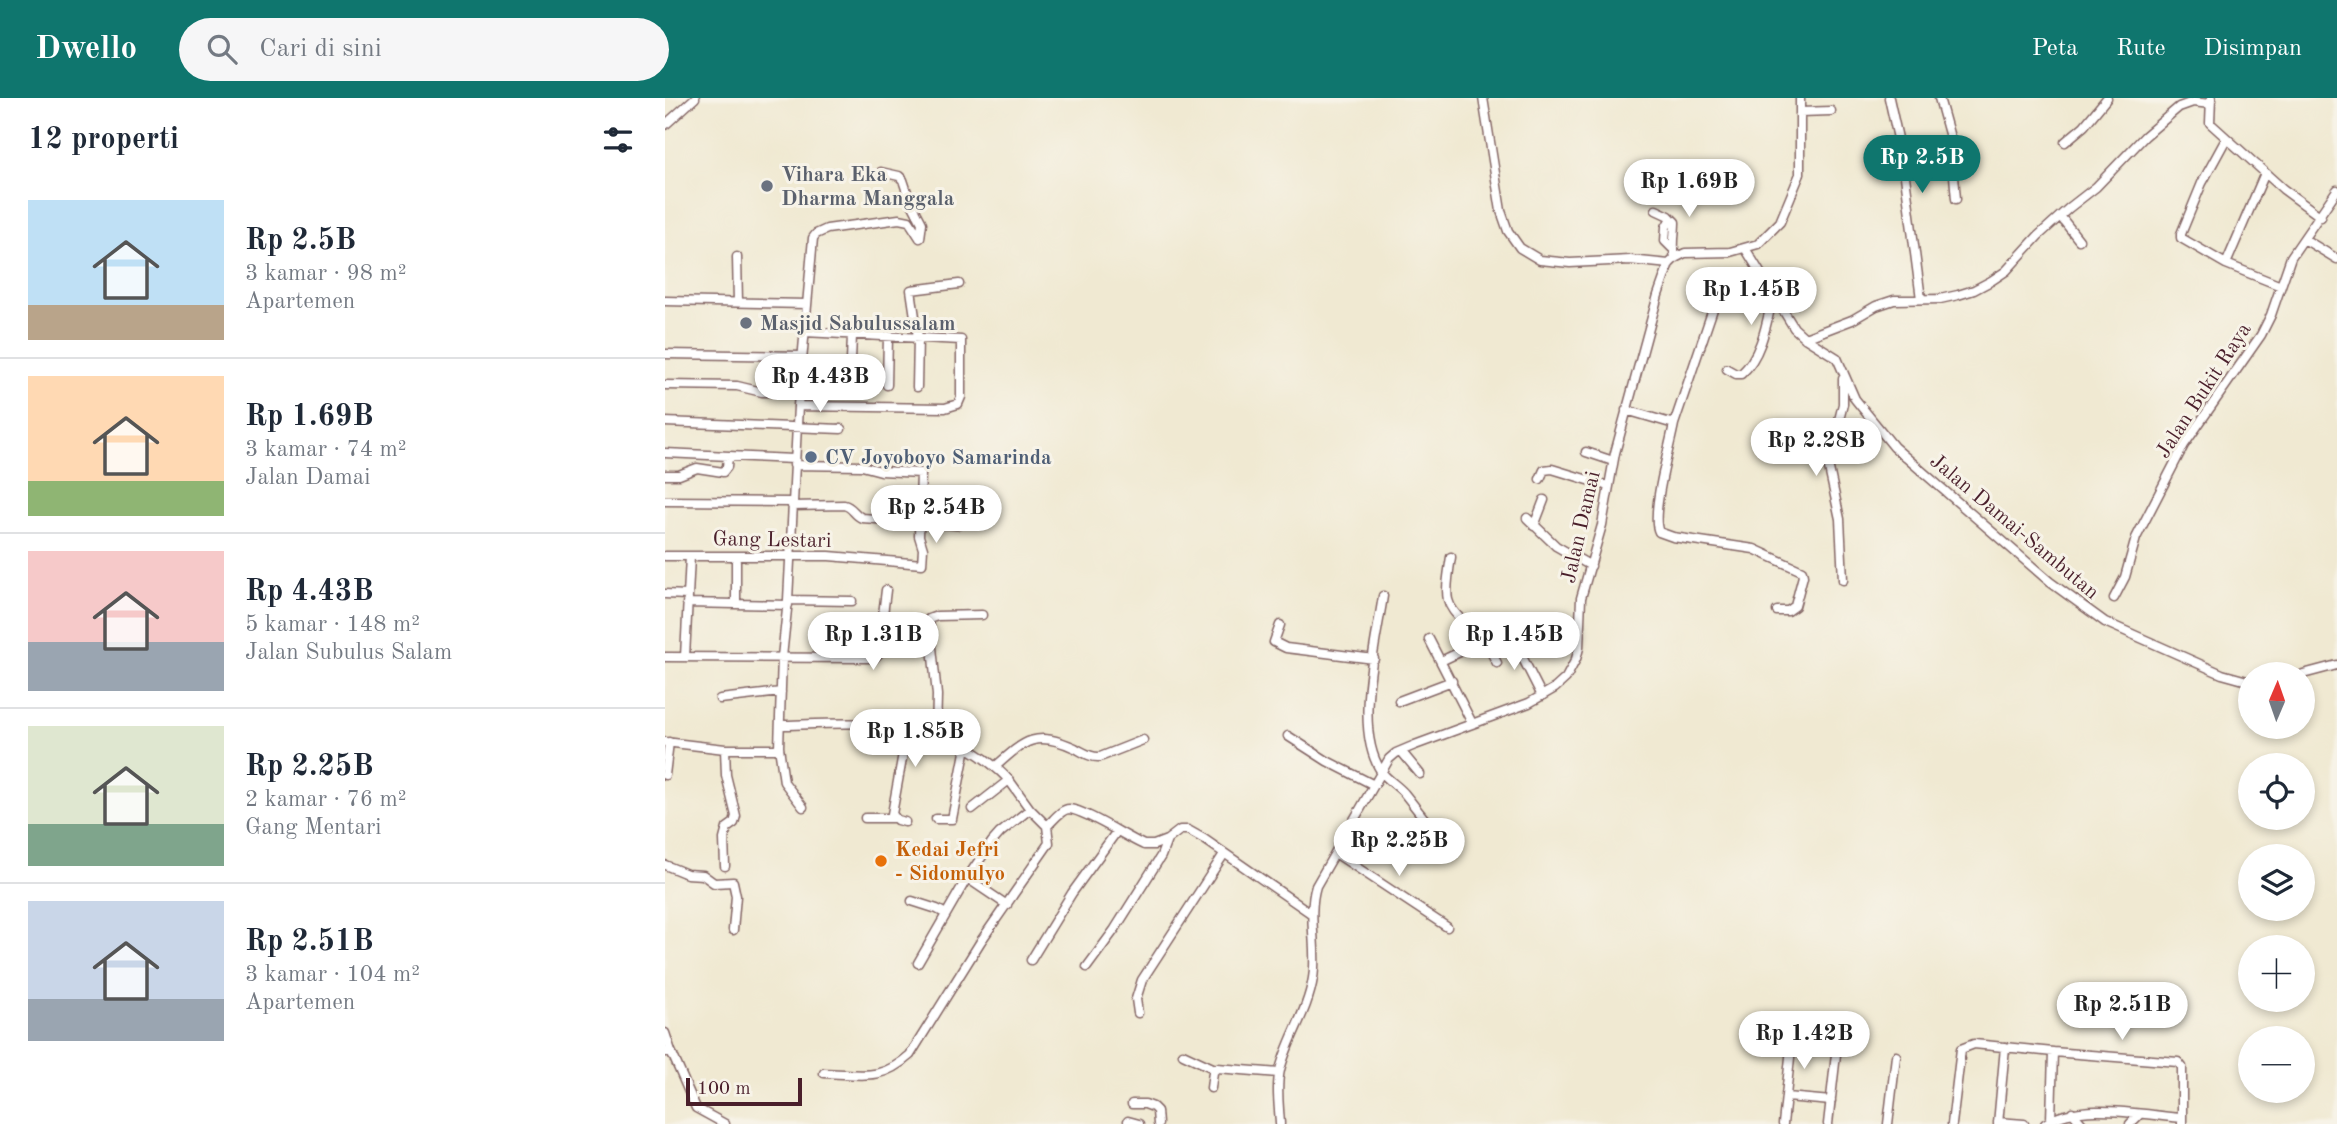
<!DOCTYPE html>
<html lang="id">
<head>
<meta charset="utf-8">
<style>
	:root { --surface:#fff; --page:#f6f6f7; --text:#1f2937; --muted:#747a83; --line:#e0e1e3; --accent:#0f766e }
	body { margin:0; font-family:"Old Standard TT",serif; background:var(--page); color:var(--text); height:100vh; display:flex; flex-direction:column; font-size:26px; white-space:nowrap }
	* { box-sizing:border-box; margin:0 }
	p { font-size:23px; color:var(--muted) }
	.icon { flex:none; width:38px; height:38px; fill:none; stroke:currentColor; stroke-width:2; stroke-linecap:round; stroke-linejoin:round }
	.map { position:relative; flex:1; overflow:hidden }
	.details { display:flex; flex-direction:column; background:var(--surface); width:665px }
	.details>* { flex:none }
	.needle { width:46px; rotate:2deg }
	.tools { position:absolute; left:1573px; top:564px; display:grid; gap:14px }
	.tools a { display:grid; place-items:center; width:77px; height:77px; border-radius:50%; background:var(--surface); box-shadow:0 4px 10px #0003; font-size:35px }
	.scale { position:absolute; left:21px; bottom:18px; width:116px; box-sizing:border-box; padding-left:7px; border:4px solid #4a1f2b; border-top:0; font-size:19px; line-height:24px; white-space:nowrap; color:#4a1f2b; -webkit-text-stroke:5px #f7f3e8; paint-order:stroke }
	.price { position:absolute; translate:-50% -60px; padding:0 16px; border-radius:24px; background:#fff; color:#222; font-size:23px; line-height:46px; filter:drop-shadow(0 2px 4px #0008) }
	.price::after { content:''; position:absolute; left:50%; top:42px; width:21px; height:16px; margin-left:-10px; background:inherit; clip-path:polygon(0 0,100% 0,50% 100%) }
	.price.selected { background:var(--accent); color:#fff }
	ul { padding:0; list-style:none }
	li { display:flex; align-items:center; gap:21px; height:175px; padding:0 28px }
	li+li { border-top:2px solid var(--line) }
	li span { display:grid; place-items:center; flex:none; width:196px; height:140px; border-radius:0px; color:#555 }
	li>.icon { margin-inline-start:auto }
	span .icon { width:84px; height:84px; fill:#fffc; stroke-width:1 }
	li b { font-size:30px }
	h2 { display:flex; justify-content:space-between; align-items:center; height:84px; padding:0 28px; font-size:30px }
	header { display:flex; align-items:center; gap:42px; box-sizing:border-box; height:98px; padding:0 35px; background:var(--accent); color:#fff }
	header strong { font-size:33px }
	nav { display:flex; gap:38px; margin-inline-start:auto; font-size:24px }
	.search { width:490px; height:63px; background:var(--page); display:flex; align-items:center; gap:18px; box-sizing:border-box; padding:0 24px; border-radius:38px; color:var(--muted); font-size:26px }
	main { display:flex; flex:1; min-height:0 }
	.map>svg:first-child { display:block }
</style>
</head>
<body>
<header>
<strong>Dwello</strong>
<div class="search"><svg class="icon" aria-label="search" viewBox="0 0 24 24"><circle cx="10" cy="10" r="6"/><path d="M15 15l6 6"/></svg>Cari di sini</div>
<nav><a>Peta</a><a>Rute</a><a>Disimpan</a></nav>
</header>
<main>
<section class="details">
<h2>12 properti<svg class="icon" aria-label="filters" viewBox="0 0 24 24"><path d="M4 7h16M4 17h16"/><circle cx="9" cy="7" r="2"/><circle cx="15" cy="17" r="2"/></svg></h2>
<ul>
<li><span style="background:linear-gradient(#bfe0f5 75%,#b9a48a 0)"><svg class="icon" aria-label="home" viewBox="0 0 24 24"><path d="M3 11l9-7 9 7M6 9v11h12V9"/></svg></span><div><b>Rp 2.5B</b><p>3 kamar · 98 m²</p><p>Apartemen</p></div></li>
<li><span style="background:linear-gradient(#ffd9b3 75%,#8fb573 0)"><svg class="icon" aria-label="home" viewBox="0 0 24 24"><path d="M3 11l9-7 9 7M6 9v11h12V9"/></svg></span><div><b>Rp 1.69B</b><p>3 kamar · 74 m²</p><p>Jalan Damai</p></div></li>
<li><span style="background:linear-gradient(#f6c9c9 65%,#9aa5b1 0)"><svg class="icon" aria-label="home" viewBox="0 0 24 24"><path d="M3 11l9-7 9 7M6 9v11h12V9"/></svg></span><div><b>Rp 4.43B</b><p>5 kamar · 148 m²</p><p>Jalan Subulus Salam</p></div></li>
<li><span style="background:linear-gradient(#dfe7d0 70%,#7fa58c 0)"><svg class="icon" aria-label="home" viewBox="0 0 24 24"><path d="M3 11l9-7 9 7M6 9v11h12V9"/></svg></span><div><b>Rp 2.25B</b><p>2 kamar · 76 m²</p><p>Gang Mentari</p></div></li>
<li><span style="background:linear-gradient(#c9d6e8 70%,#9aa5b1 0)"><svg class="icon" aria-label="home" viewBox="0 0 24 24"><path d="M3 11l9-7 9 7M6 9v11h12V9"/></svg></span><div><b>Rp 2.51B</b><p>3 kamar · 104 m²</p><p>Apartemen</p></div></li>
</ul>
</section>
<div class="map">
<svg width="1672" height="1026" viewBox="0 0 1672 1026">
	<rect width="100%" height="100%" fill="#f7f3e8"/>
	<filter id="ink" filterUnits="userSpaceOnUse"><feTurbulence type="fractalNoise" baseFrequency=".0143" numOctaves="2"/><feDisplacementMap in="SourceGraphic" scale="14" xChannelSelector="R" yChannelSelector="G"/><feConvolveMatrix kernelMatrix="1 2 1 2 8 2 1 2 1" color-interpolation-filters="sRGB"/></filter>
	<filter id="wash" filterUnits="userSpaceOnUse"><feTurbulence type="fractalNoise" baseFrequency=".00686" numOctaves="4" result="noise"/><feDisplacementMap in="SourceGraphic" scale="28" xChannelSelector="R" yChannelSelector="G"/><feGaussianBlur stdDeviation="1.57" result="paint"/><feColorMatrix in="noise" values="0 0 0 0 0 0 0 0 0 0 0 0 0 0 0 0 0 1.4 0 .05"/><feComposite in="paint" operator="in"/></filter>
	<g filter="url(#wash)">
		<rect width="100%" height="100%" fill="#f0e9d2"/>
	</g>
	<g filter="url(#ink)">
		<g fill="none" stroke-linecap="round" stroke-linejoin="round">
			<defs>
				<path id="minor" d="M 818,0 L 836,113 L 843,133 L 855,150 L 875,162 L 905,165 L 965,162 L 1004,166
					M 1224,0 L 1238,63 L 1256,201
					M 1274,0 L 1286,43 L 1291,101
					M 1546,0 L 1545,25 L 1618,91 L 1656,119
					M 1135,14 L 1166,13
					M 0,27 L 30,0
					M 1561,41 L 1537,85 L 1516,136 L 1516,140 L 1561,166 L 1616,188
					M 1400,44 L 1419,28 L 1442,0
					M 216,74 L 234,78 L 238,82 L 244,100 L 257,125 L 255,140
					M 991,112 L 1004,118 L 1010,124 C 1010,136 1007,148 1010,160
					M 1395,118 L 1414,142
					M 1006,120 L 1001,129 L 1000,143 L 1007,150
					M 1639,141 L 1672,161
					M 1080,150 L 1129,230 L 1140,240 L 1172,260 L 1190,301 L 1229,349 L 1385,484 L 1440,524 L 1557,576 L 1586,584
					M 72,159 L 73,204
					M 1561,166 L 1600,75
					M 0,203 L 142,206
					M 1140,240 L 1187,222 L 1211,208 L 1229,202 L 1275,201 L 1293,197 L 1309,192 L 1326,183 L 1341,173 L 1373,138 L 1404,110 L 1431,89 L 1480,38 L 1514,9 L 1528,4 L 1545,6
					M 0,256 L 137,258
					M 1062,271 L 1071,276 L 1076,276 C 1097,258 1102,223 1108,197
					M 0,287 L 72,288 L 97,294 L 134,294
					M 222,287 L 223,238
					M 185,289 L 187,237
					M 252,289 L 253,239 L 246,192 L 294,186
					M 133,308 L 280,310 L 293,306 L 296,299 L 296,242 L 139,234
					M 961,312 L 1009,326 C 1005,348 985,417 994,434 L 1008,439 L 1089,451 L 1137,473 L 1138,478 L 1130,508 L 1123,513 L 1112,513
					M 0,324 L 176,331
					M 1009,326 L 1048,211
					M 921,354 L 948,363
					M 0,355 L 129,361
					M 0,377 L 14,377 L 32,370 L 58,374 L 62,369 L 63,358
					M 875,381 L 879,372 L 887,371 L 943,388
					M 0,403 L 127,404
					M 127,408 L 179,407 C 188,409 189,417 197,420 L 292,427
					M 862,420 L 891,448 L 926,468
					M 869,428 L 879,402
					M 0,458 L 164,458 L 257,466 L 258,451 L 254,438 L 256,375 L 216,373 L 197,368 L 129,367
					M 786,459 C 777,514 782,504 816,543
					M 71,464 L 71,505
					M 1178,482 L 1175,421 L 1163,366 L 1178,306 L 1178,281
					M 0,496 L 22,497
					M 718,498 C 711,546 688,631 716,673 C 721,681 732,687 739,695 C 752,711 763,727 777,741
					M 1449,500 L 1460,479 L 1471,440 L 1519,347 L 1596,237 L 1606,217 L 1626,159 L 1672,92
					M 123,502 L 187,503
					M 22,505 L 123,507
					M 615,527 L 609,544 L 621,550 L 709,561
					M 764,541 L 807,625
					M 819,541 L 832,565
					M 0,559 L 209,560 L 213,556 L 214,550 L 221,492
					M 20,559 L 25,458
					M 776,563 L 843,531 L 877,598
					M 1638,576 L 1672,567
					M 55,601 L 116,594
					M 734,603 L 787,583
					M 115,627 C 198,625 281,616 344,682
					M 271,637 L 272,597 L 264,521 L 272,518 L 317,517
					M 623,638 L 662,663 L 709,687
					M 0,644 L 60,651 L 110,651 L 114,649
					M 736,653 L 755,676
					M 331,668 C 360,642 371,632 410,650 C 418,654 426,660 435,659 L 478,642
					M 0,677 L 4,644
					M 138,709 L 119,684 L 114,649 L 117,559 L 123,502 L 133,308 L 148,140 L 151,136 L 162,131 L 234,121 L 244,123 L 255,140
					M 307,711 L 344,682 L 365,711 L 382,728
					M 200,720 L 229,720
					M 271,721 L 287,721 L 301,649
					M 240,724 L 232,722 L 227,716 L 243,628
					M 670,755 L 782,829
					M 0,767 L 22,776 L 38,777 L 49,785 L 68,784 L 71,798 L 68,832
					M 60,768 L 59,741 L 62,730 L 69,725 L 71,718 L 61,677 L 60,651
					M 302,780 L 342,807
					M 247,803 L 272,811 L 281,816
					M 366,862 L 407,795 L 452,733
					M 253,865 L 302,780 L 327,744 L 335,735 L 365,711
					M 422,869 L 450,831 L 496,758 L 502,742
					M 473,915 L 471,901 L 477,882 L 559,756
					M 0,935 L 6,953 L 0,954
					M 6,953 L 31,1010 L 60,1026
					M 518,956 L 550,971
					M 159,975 C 197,976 215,984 245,957 L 316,843 L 384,745 L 382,728 C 388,723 396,711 404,711 C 420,712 461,739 479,747 L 489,747 L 502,742 L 515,732 L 523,732 L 539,741 L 647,816
					M 546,990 L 548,974 L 552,970 L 614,975
					M 1122,999 L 1166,1003
					M 467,1006 L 480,1006 L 488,1009 L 492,1013 L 493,1026
					M 1407,1014 L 1417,1026
					M 1386,1022 L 1388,954 L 1513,964 L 1517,969 L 1517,1026
					M 463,1023 L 474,1026
					M 1333,1024 L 1359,1026
					M 615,1026 C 614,1008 611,989 615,972 C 623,940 643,913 648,880 C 653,850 642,818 651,788 L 724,661 L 731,655 L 750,647 L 864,605 L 890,590 L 901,580 L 911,561 L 914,550 L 916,500 L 937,427 L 950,355 L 993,197 L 1004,166 L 1010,160 L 1020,155 L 1065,154 L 1093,146 L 1115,124 L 1135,76 L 1135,0
					M 1118,1026 L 1128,931 L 1131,925 L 1134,924 L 1168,926 L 1174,930 L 1163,1026
					M 1223,1026 L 1231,958
					M 1287,1026 L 1296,951 L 1309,946 L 1388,954
					M 1333,1026 L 1340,949
					M 1380,1026 C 1413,1003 1478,1017 1517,1020
					M 1465,1026 L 1474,1017"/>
			</defs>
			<use href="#minor" stroke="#846665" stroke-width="11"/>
			<use href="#minor" stroke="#fff" stroke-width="8"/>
		</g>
	</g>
	<g fill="#6b7280" stroke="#f7f3e8" stroke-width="2.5">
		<circle cx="102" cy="88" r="7"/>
		<circle cx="81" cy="225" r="7"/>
	</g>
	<circle fill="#5c6f8a" stroke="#f7f3e8" stroke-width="2.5" cx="146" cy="359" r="7"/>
	<circle fill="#e8710a" stroke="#f7f3e8" stroke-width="2.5" cx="216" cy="763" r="7"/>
	<g text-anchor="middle" stroke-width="6" stroke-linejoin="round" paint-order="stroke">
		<g font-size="21" font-weight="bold" fill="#5b616d" stroke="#f7f3e8" text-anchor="start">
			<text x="116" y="83">Vihara Eka<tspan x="116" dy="24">Dharma Manggala</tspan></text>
			<text x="95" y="232">Masjid Sabulussalam</text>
		</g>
		<g font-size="21" fill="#4a1f2b" stroke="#f7f3e8">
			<text transform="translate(1538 292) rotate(-57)" y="7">Jalan Bukit Raya</text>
			<text transform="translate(1350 428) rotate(40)" y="7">Jalan Damai-Sambutan</text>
			<text transform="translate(915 429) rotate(-77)" y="7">Jalan Damai</text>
			<text transform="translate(107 441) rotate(1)" y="7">Gang Lestari</text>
		</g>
		<g font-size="21" font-weight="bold" fill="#4e5e75" stroke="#f7f3e8" text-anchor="start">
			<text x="160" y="366">CV Joyoboyo Samarinda</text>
		</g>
		<g font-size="21" font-weight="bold" fill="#c56008" stroke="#f7f3e8" text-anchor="start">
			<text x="230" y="758">Kedai Jefri<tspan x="230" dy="24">- Sidomulyo</tspan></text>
		</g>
	</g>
</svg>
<div class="tools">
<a><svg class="needle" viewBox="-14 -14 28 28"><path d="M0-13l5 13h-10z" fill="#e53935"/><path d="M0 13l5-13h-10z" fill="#747a83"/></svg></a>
<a><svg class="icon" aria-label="locate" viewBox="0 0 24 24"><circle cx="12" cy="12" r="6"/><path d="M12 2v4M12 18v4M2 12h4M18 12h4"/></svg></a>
<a><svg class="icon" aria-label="layers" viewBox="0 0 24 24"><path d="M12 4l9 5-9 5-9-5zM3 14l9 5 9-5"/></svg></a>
<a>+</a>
<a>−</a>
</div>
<div class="scale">100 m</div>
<b class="price selected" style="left:1257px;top:97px">Rp 2.5B</b>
<b class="price" style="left:1024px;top:121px">Rp 1.69B</b>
<b class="price" style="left:1086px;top:229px">Rp 1.45B</b>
<b class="price" style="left:155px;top:316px">Rp 4.43B</b>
<b class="price" style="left:1151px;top:380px">Rp 2.28B</b>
<b class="price" style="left:271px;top:447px">Rp 2.54B</b>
<b class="price" style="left:208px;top:574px">Rp 1.31B</b>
<b class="price" style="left:849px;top:574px">Rp 1.45B</b>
<b class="price" style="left:250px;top:671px">Rp 1.85B</b>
<b class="price" style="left:734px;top:780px">Rp 2.25B</b>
<b class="price" style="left:1457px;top:944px">Rp 2.51B</b>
<b class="price" style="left:1139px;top:973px">Rp 1.42B</b>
</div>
</main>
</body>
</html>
